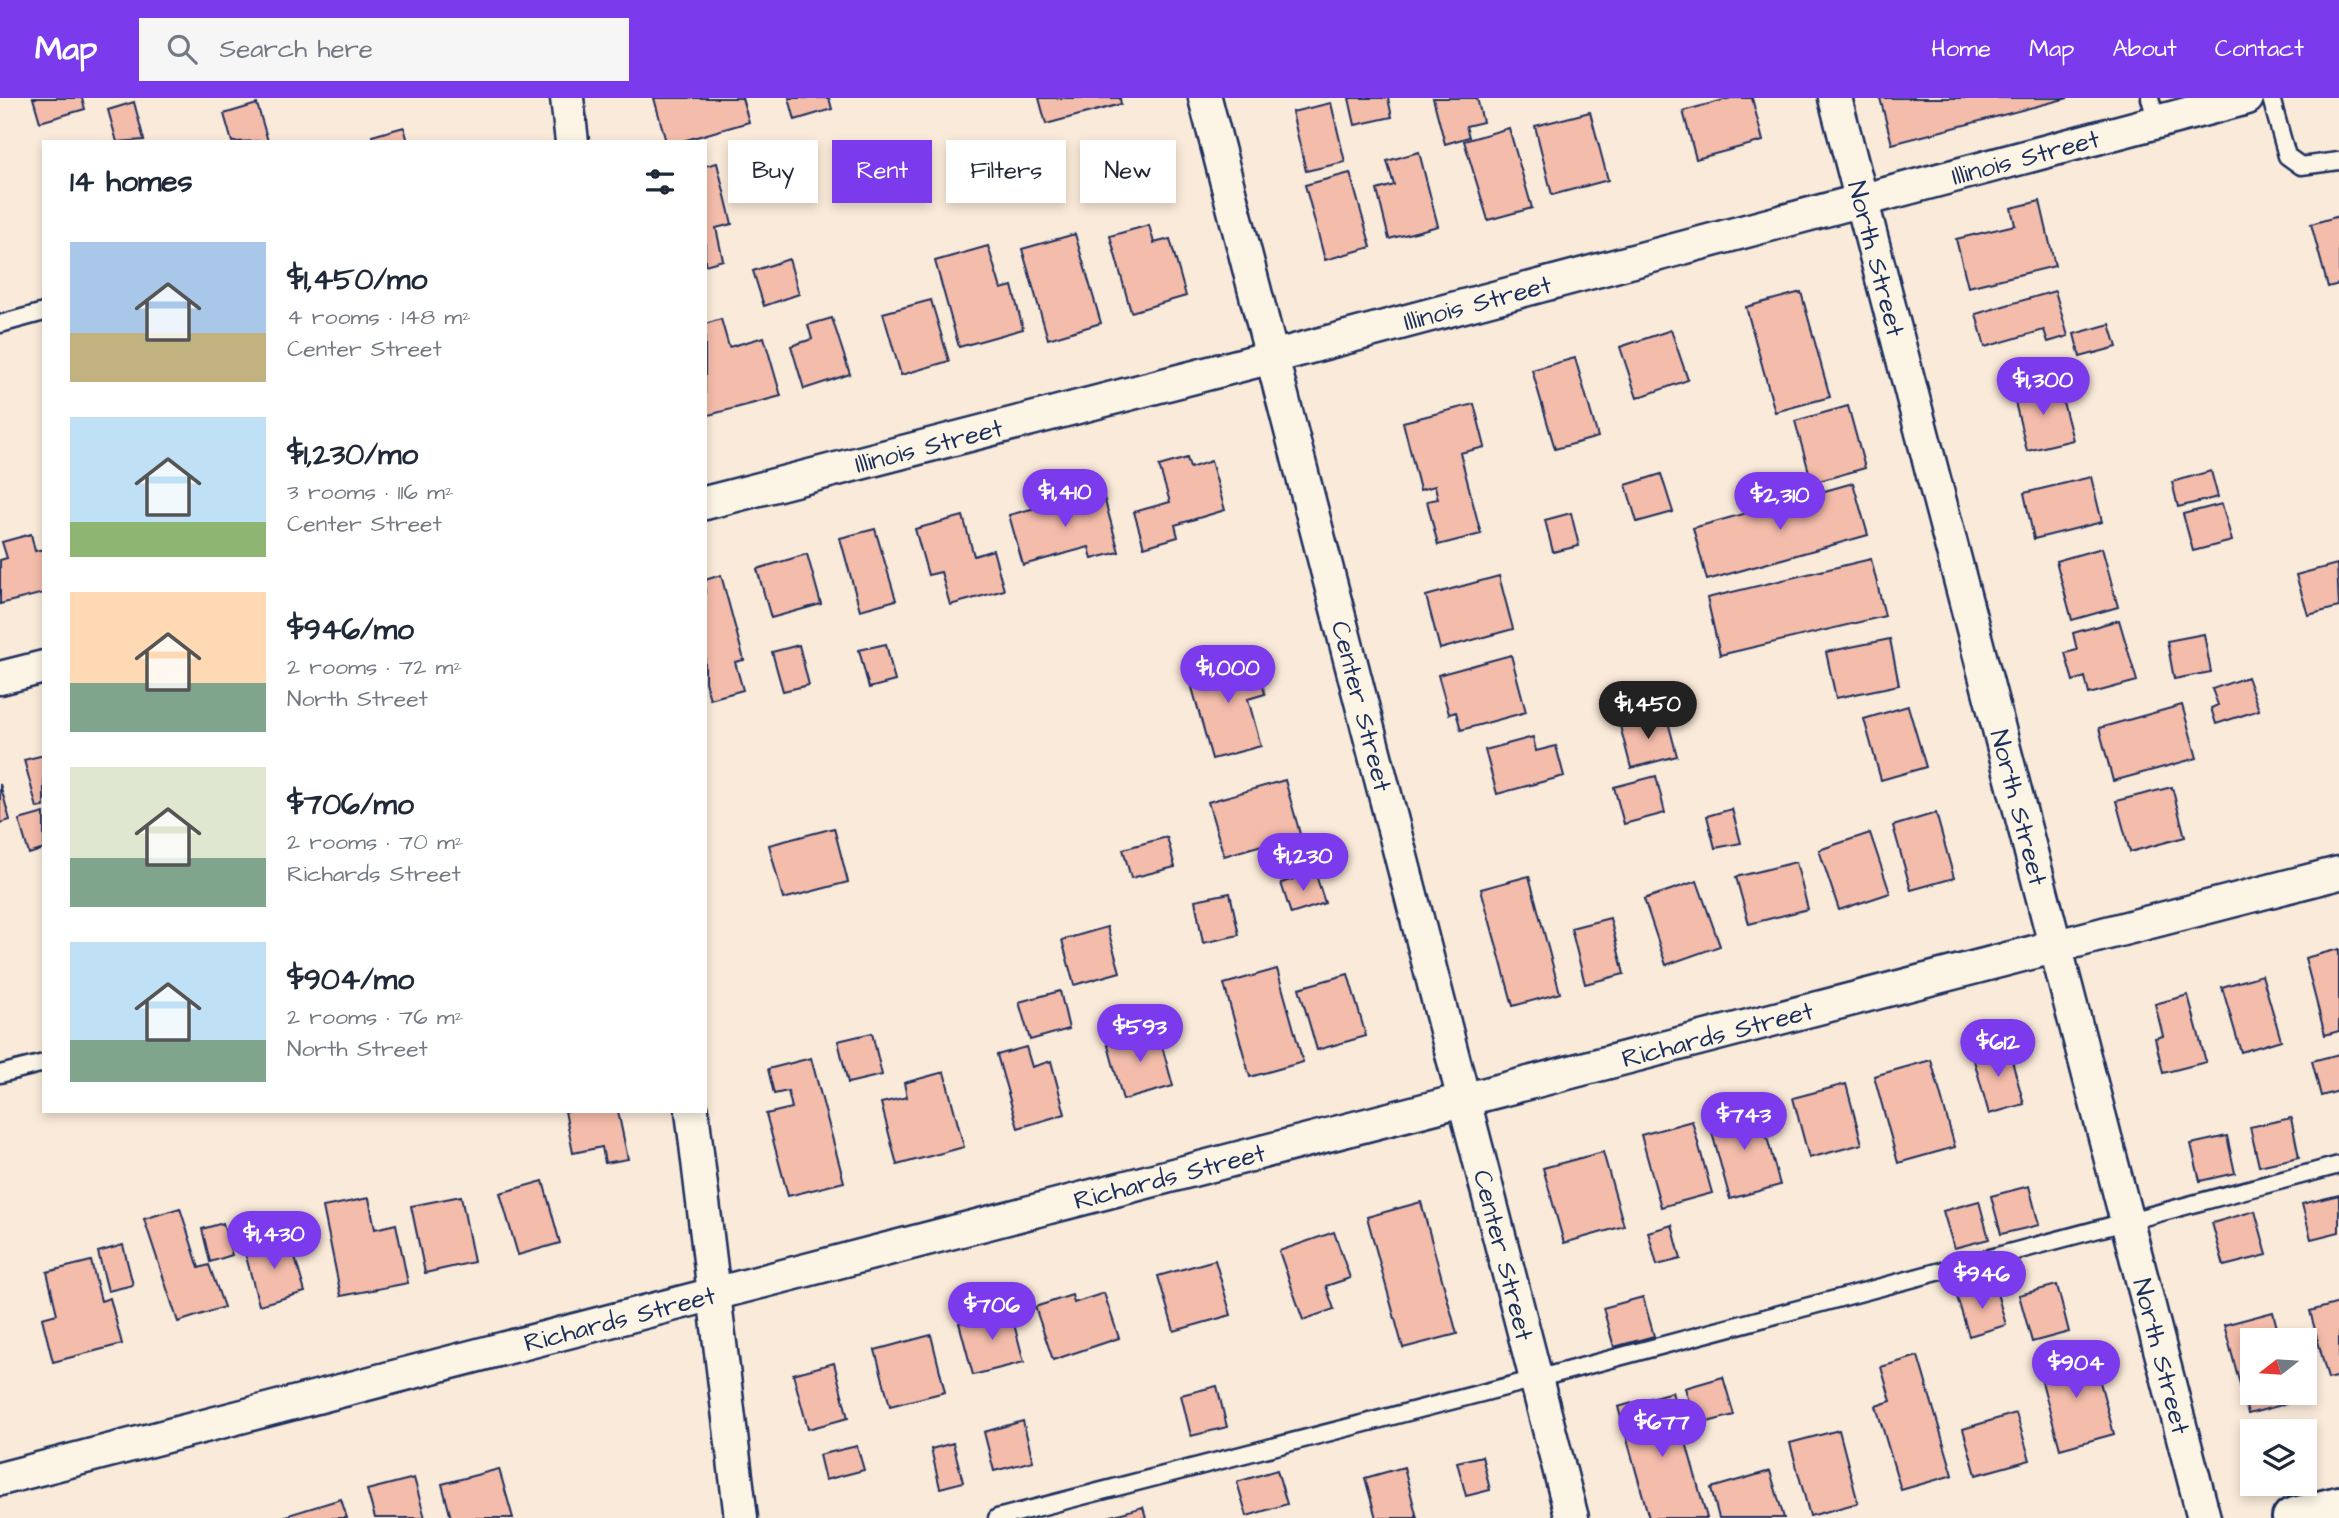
<!DOCTYPE html>
<html lang="en">
<head>
<meta charset="utf-8">
<style>
	:root { --surface:#fff; --page:#f6f6f7; --text:#1f2937; --muted:#747a83; --accent:#7c3aed }
	body { margin:0; font-family:"Architects Daughter",sans-serif; background:var(--page); color:var(--text); height:100vh; display:flex; flex-direction:column; font-size:26px; white-space:nowrap }
	* { box-sizing:border-box; margin:0 }
	p { font-size:23px; color:var(--muted) }
	.icon { flex:none; width:38px; height:38px; fill:none; stroke:currentColor; stroke-width:2; stroke-linecap:round; stroke-linejoin:round }
	.map { position:relative; flex:1; overflow:hidden }
	.sheet { position:absolute; left:42px; top:42px; width:665px; height:973px; display:flex; flex-direction:column; background:var(--surface); border-radius:0px; box-shadow:0 4px 10px #0003 }
	.sheet>* { flex:none }
	.hud { position:absolute; left:728px; top:42px; width:665px; height:63px; display:flex; gap:14px }
	.needle { width:46px; rotate:253deg }
	.tools { position:absolute; left:2240px; top:1230px; display:grid; gap:14px }
	.tools a { display:grid; place-items:center; width:77px; height:77px; border-radius:0px; background:var(--surface); box-shadow:0 4px 10px #0003; font-size:35px }
	.price { position:absolute; translate:-50% -60px; padding:0 16px; border-radius:24px; background:var(--accent); color:#fff; font-size:23px; line-height:46px; filter:drop-shadow(0 2px 4px #0008) }
	.price::after { content:''; position:absolute; left:50%; top:42px; width:21px; height:16px; margin-left:-10px; background:inherit; clip-path:polygon(0 0,100% 0,50% 100%) }
	.price.active { background:#222; color:#fff }
	ul { padding:0; list-style:none }
	li { display:flex; align-items:center; gap:21px; height:175px; padding:0 28px }
	li span { display:grid; place-items:center; flex:none; width:196px; height:140px; border-radius:0px; color:#555 }
	li>.icon { margin-inline-start:auto }
	span .icon { width:84px; height:84px; fill:#fffc; stroke-width:1 }
	li b { font-size:30px }
	h2 { display:flex; justify-content:space-between; align-items:center; height:84px; padding:0 28px; font-size:30px }
	.pill { padding:0 24px; border-radius:0px; background:var(--surface); box-shadow:0 4px 10px #0003; font-size:24px; line-height:63px }
	.pill.active { background:var(--accent); color:#fff }
	header { display:flex; align-items:center; gap:42px; box-sizing:border-box; height:98px; padding:0 35px; background:var(--accent); color:#fff }
	header strong { font-size:33px }
	nav { display:flex; gap:38px; margin-inline-start:auto; font-size:24px }
	.search { width:490px; height:63px; background:var(--page); display:flex; align-items:center; gap:18px; box-sizing:border-box; padding:0 24px; border-radius:0px; color:var(--muted); font-size:26px }
	.map>svg:first-child { display:block }
</style>
</head>
<body>
<header>
<strong>Map</strong>
<div class="search"><svg class="icon" aria-label="search" viewBox="0 0 24 24"><circle cx="10" cy="10" r="6"/><path d="M15 15l6 6"/></svg>Search here</div>
<nav><a>Home</a><a>Map</a><a>About</a><a>Contact</a></nav>
</header>
<div class="map">
<svg width="2339" height="1420" viewBox="0 0 2339 1420">
	<rect width="100%" height="100%" fill="#faead9"/>
	<filter id="ink" filterUnits="userSpaceOnUse"><feTurbulence type="fractalNoise" baseFrequency=".0143" numOctaves="2"/><feDisplacementMap in="SourceGraphic" scale="14" xChannelSelector="R" yChannelSelector="G"/><feConvolveMatrix kernelMatrix="1 2 1 2 8 2 1 2 1" color-interpolation-filters="sRGB"/></filter>
	<g filter="url(#ink)">
		<path fill="#f4bcaa" stroke="#1b2f5e" stroke-width="2" d="M 33,0 L 82,0 L 85,11 L 40,24 Z
			M 654,0 L 742,0 L 749,24 L 679,44 L 666,44 Z
			M 789,0 L 829,0 L 832,11 L 795,22 Z
			M 1039,0 L 1120,0 L 1121,6 L 1046,26 Z
			M 1349,0 L 1388,0 L 1392,19 L 1355,27 Z
			M 1433,0 L 1477,0 L 1483,24 L 1466,28 L 1469,39 L 1445,46 Z
			M 1731,0 L 1752,0 L 1763,43 L 1696,61 L 1683,13 Z
			M 1880,0 L 2068,0 L 1892,46 Z
			M 134,4 L 144,42 L 117,44 L 108,12 Z
			M 1331,5 L 1345,64 L 1306,73 L 1292,14 Z
			M 257,6 L 268,43 L 232,44 L 224,16 Z
			M 1590,14 L 1608,82 L 1552,97 L 1535,28 Z
			M 404,29 L 408,44 L 373,44 L 372,38 Z
			M 1509,30 L 1532,110 L 1488,122 L 1464,43 Z
			M 1419,54 L 1438,128 L 1389,141 L 1377,92 L 1394,87 L 1387,63 Z
			M 717,65 L 732,126 L 716,130 L 723,162 L 705,167 L 705,68 Z
			M 1350,75 L 1371,149 L 1325,162 L 1305,87 Z
			M 2040,103 L 2055,168 L 1968,189 L 1956,141 L 2015,127 L 2011,110 Z
			M 2339,118 L 2339,186 L 2328,189 L 2311,126 Z
			M 1149,127 L 1154,145 L 1170,141 L 1186,198 L 1131,214 L 1110,138 Z
			M 1075,136 L 1101,225 L 1048,241 L 1022,151 Z
			M 988,148 L 1001,191 L 1012,188 L 1023,231 L 959,249 L 935,163 Z
			M 789,161 L 799,196 L 764,208 L 753,173 Z
			M 2055,193 L 2068,238 L 2048,244 L 2044,232 L 1985,249 L 1976,216 Z
			M 1801,194 L 1830,299 L 1775,314 L 1746,209 Z
			M 931,202 L 949,263 L 901,277 L 883,215 Z
			M 832,220 L 850,276 L 804,291 L 791,248 L 812,241 L 808,227 Z
			M 721,221 L 729,249 L 764,239 L 781,298 L 705,318 L 705,226 Z
			M 2110,226 L 2117,249 L 2080,259 L 2074,236 Z
			M 1671,232 L 1688,282 L 1637,300 L 1620,249 Z
			M 1575,260 L 1598,339 L 1555,351 L 1532,272 Z
			M 2058,285 L 2073,342 L 2027,353 L 2013,296 Z
			M 1474,306 L 1485,349 L 1460,355 L 1481,436 L 1438,447 L 1427,403 L 1438,401 L 1435,388 L 1420,392 L 1403,324 Z
			M 1848,308 L 1865,370 L 1812,385 L 1795,323 Z
			M 1187,360 L 1190,370 L 1211,363 L 1225,412 L 1175,427 L 1178,439 L 1144,449 L 1134,414 L 1170,404 L 1159,368 Z
			M 2211,373 L 2218,399 L 2178,409 L 2172,384 Z
			M 1661,376 L 1673,414 L 1637,424 L 1626,387 Z
			M 2091,379 L 2102,424 L 2034,441 L 2024,395 Z
			M 1853,385 L 1868,437 L 1707,482 L 1693,430 Z
			M 1102,392 L 1119,454 L 1092,461 L 1089,449 L 1023,467 L 1009,417 Z
			M 2222,406 L 2232,443 L 2193,453 L 2183,416 Z
			M 1571,415 L 1579,448 L 1553,454 L 1545,422 Z
			M 963,418 L 974,458 L 993,452 L 1004,492 L 950,507 L 941,474 L 928,477 L 915,431 Z
			M 875,431 L 896,502 L 860,512 L 840,440 Z
			M 31,436 L 35,453 L 44,451 L 44,495 L 0,506 L 0,462 L 7,460 L 2,444 Z
			M 2102,450 L 2118,509 L 2072,522 L 2056,463 Z
			M 807,456 L 821,506 L 771,520 L 757,471 Z
			M 1871,461 L 1885,518 L 1720,557 L 1707,500 Z
			M 2337,466 L 2339,509 L 2308,517 L 2296,477 Z
			M 721,477 L 744,562 L 735,564 L 743,592 L 710,601 L 705,584 L 705,482 Z
			M 1499,478 L 1513,531 L 1440,551 L 1426,498 Z
			M 2119,522 L 2137,583 L 2089,596 L 2085,579 L 2073,583 L 2065,555 L 2077,552 L 2073,535 Z
			M 2204,536 L 2211,574 L 2174,581 L 2167,543 Z
			M 1890,541 L 1899,587 L 1836,600 L 1826,554 Z
			M 886,546 L 895,583 L 869,590 L 859,552 Z
			M 799,547 L 809,587 L 783,593 L 772,554 Z
			M 1254,556 L 1265,596 L 1248,601 L 1261,648 L 1212,661 L 1188,575 Z
			M 1511,557 L 1526,614 L 1461,632 L 1456,614 L 1449,616 L 1438,577 Z
			M 2247,579 L 2259,612 L 2216,626 L 2211,610 L 2218,607 L 2212,591 Z
			M 2182,607 L 2197,660 L 2113,683 L 2099,630 Z
			M 1908,608 L 1926,669 L 1881,682 L 1864,621 Z
			M 1666,616 L 1677,658 L 1631,670 L 1620,628 Z
			M 1533,639 L 1536,653 L 1556,648 L 1564,678 L 1497,696 L 1485,652 Z
			M 44,657 L 44,709 L 37,710 L 24,662 Z
			M 1656,678 L 1665,715 L 1624,726 L 1614,689 Z
			M 1285,682 L 1300,736 L 1224,758 L 1208,704 Z
			M 0,686 L 10,722 L 0,725 Z
			M 2172,689 L 2185,739 L 2130,754 L 2116,703 Z
			M 1732,711 L 1741,745 L 1715,750 L 1707,718 Z
			M 44,715 L 44,751 L 29,756 L 19,722 Z
			M 1936,715 L 1954,780 L 1911,792 L 1893,728 Z
			M 834,730 L 848,784 L 783,801 L 769,747 Z
			M 1870,735 L 1890,795 L 1839,812 L 1819,752 Z
			M 1167,739 L 1175,769 L 1131,780 L 1123,751 Z
			M 1796,764 L 1808,811 L 1749,826 L 1736,779 Z
			M 1315,774 L 1325,805 L 1291,816 L 1281,785 Z
			M 1529,778 L 1560,895 L 1513,908 L 1481,791 Z
			M 1697,783 L 1720,848 L 1666,867 L 1644,801 Z
			M 1230,795 L 1239,837 L 1203,845 L 1195,802 Z
			M 1610,820 L 1624,876 L 1585,886 L 1571,830 Z
			M 1107,829 L 1120,874 L 1074,887 L 1062,842 Z
			M 2339,851 L 2339,933 L 2325,937 L 2305,860 Z
			M 1277,871 L 1303,964 L 1250,979 L 1224,886 Z
			M 1348,876 L 1366,938 L 1317,952 L 1299,890 Z
			M 2262,877 L 2281,942 L 2241,954 L 2222,889 Z
			M 1060,893 L 1069,931 L 1030,942 L 1019,904 Z
			M 2188,897 L 2206,964 L 2163,975 L 2155,940 L 2163,938 L 2155,906 Z
			M 1157,930 L 1173,988 L 1123,1002 L 1107,944 Z
			M 872,935 L 882,977 L 848,985 L 838,943 Z
			M 2007,945 L 2024,1006 L 1989,1016 L 1972,955 Z
			M 1026,949 L 1032,969 L 1051,963 L 1065,1016 L 1018,1030 L 997,957 Z
			M 2339,956 L 2339,993 L 2321,998 L 2312,963 Z
			M 811,960 L 844,1084 L 788,1098 L 766,1016 L 792,1010 L 788,993 L 774,996 L 768,971 Z
			M 1931,962 L 1955,1049 L 1898,1065 L 1874,978 Z
			M 944,974 L 964,1049 L 897,1067 L 881,1005 L 907,999 L 904,985 Z
			M 1846,986 L 1862,1046 L 1809,1060 L 1793,1000 Z
			M 1758,1006 L 1780,1087 L 1730,1101 L 1708,1020 Z
			M 565,1013 L 618,1013 L 628,1061 L 605,1065 L 602,1049 L 573,1055 Z
			M 2291,1020 L 2299,1059 L 2259,1068 L 2250,1029 Z
			M 1692,1023 L 1712,1095 L 1661,1109 L 1641,1037 Z
			M 2227,1038 L 2235,1075 L 2200,1083 L 2191,1046 Z
			M 1603,1054 L 1624,1128 L 1564,1145 L 1543,1070 Z
			M 543,1083 L 560,1145 L 518,1157 L 500,1095 Z
			M 2029,1088 L 2039,1127 L 2001,1136 L 1991,1098 Z
			M 2339,1097 L 2339,1134 L 2311,1141 L 2302,1106 Z
			M 461,1098 L 474,1164 L 425,1175 L 411,1108 Z
			M 369,1100 L 375,1131 L 396,1126 L 408,1185 L 341,1198 L 323,1109 Z
			M 1979,1103 L 1989,1141 L 1954,1150 L 1943,1113 Z
			M 1421,1104 L 1457,1236 L 1403,1250 L 1367,1119 Z
			M 180,1110 L 199,1170 L 209,1167 L 224,1209 L 178,1224 L 144,1121 Z
			M 2255,1113 L 2267,1157 L 2224,1168 L 2212,1125 Z
			M 223,1125 L 232,1157 L 210,1164 L 202,1131 Z
			M 1672,1127 L 1681,1161 L 1657,1167 L 1648,1134 Z
			M 1334,1134 L 1350,1180 L 1326,1188 L 1334,1211 L 1303,1222 L 1279,1153 Z
			M 289,1139 L 305,1194 L 259,1207 L 244,1151 Z
			M 123,1147 L 133,1187 L 108,1193 L 98,1154 Z
			M 1215,1162 L 1231,1217 L 1174,1233 L 1158,1178 Z
			M 91,1163 L 101,1203 L 110,1200 L 122,1246 L 53,1264 L 42,1220 L 57,1216 L 47,1174 Z
			M 2057,1187 L 2069,1234 L 2032,1244 L 2019,1197 Z
			M 1995,1188 L 2006,1227 L 1969,1238 L 1957,1199 Z
			M 1104,1195 L 1119,1240 L 1053,1262 L 1035,1209 L 1072,1197 L 1074,1205 Z
			M 1643,1199 L 1654,1238 L 1614,1249 L 1603,1210 Z
			M 2339,1205 L 2339,1278 L 2328,1281 L 2310,1213 Z
			M 1010,1211 L 1024,1264 L 973,1277 L 959,1225 Z
			M 2273,1214 L 2280,1242 L 2252,1242 L 2252,1295 L 2295,1295 L 2297,1303 L 2248,1316 L 2224,1227 Z
			M 931,1237 L 945,1294 L 890,1308 L 875,1252 Z
			M 2092,1254 L 2114,1336 L 2060,1351 L 2038,1269 Z
			M 1918,1258 L 1953,1377 L 1901,1392 L 1876,1308 L 1891,1303 L 1881,1269 Z
			M 834,1265 L 848,1320 L 808,1331 L 793,1276 Z
			M 1723,1279 L 1734,1317 L 1696,1327 L 1685,1290 Z
			M 1217,1288 L 1227,1329 L 1191,1338 L 1181,1297 Z
			M 1672,1294 L 1707,1420 L 1649,1420 L 1618,1309 Z
			M 2016,1315 L 2030,1362 L 1976,1377 L 1963,1331 Z
			M 1023,1323 L 1033,1363 L 994,1373 L 984,1334 Z
			M 1839,1332 L 1858,1405 L 1810,1418 L 1790,1345 Z
			M 953,1345 L 963,1384 L 940,1390 L 931,1351 Z
			M 857,1348 L 864,1372 L 825,1382 L 819,1357 Z
			M 1482,1358 L 1490,1392 L 1466,1398 L 1457,1364 Z
			M 1404,1369 L 1417,1420 L 1376,1420 L 1365,1380 Z
			M 499,1371 L 513,1420 L 451,1420 L 442,1386 Z
			M 1277,1372 L 1287,1406 L 1247,1418 L 1237,1384 Z
			M 1770,1373 L 1784,1420 L 1719,1420 L 1711,1390 Z
			M 414,1380 L 425,1420 L 375,1420 L 367,1392 Z
			M 341,1401 L 347,1420 L 286,1420 L 285,1418 Z
			M 1143,1409 L 1146,1420 L 1104,1420 Z"/>
		<g fill="none" stroke-linecap="round" stroke-linejoin="round">
			<defs>
				<path id="lane" d="M 2150,0 L 2157,24
					M 2271,0 L 2287,58 L 2301,68 L 2339,63
					M 0,226 L 44,214
					M 0,976 L 44,965
					M 997,1420 L 1536,1281 L 2339,1067"/>
				<g id="street">
					<path d="M 567,0 L 572,44"/>
					<path id="s1" d="M 1205,0 L 1572,1420"/>
					<path id="s2" d="M 1835,0 L 2204,1420"/>
					<path id="s3" d="M 705,405 L 1272,259 L 2247,0"/>
					<path d="M 0,580 L 44,569"/>
					<path d="M 692,1013 L 741,1420"/>
					<path id="s4" d="M 0,1381 L 2339,775"/>
				</g>
				<path id="secondary" d="M 2292,1420 L 2339,1408"/>
			</defs>
			<use href="#lane" stroke="#1b2f5e" stroke-width="21"/>
			<use href="#street" stroke="#1b2f5e" stroke-width="37"/>
			<use href="#secondary" stroke="#1b2f5e" stroke-width="44"/>
			<use href="#lane" stroke="#fcf5e5" stroke-width="16"/>
			<use href="#street" stroke="#fcf5e5" stroke-width="32"/>
			<use href="#secondary" stroke="#fcf5e5" stroke-width="38"/>
		</g>
	</g>
	<g text-anchor="middle" stroke-width="6" stroke-linejoin="round" paint-order="stroke">
		<g font-size="26" fill="#1b2f5e" stroke="#fcf5e5">
			<text dy="9" stroke="none"><textPath href="#s3" startOffset="1365">Illinois Street</textPath></text>
			<text dy="9" stroke="none"><textPath href="#s2" startOffset="166">North Street</textPath></text>
			<text dy="9" stroke="none"><textPath href="#s3" startOffset="798">Illinois Street</textPath></text>
			<text dy="9" stroke="none"><textPath href="#s3" startOffset="231">Illinois Street</textPath></text>
			<text dy="9" stroke="none"><textPath href="#s1" startOffset="628">Center Street</textPath></text>
			<text dy="9" stroke="none"><textPath href="#s2" startOffset="733">North Street</textPath></text>
			<text dy="9" stroke="none"><textPath href="#s4" startOffset="1774">Richards Street</textPath></text>
			<text dy="9" stroke="none"><textPath href="#s4" startOffset="1208">Richards Street</textPath></text>
			<text dy="9" stroke="none"><textPath href="#s1" startOffset="1195">Center Street</textPath></text>
			<text dy="9" stroke="none"><textPath href="#s4" startOffset="640">Richards Street</textPath></text>
			<text dy="9" stroke="none"><textPath href="#s2" startOffset="1300">North Street</textPath></text>
		</g>
	</g>
</svg>
<div class="tools">
<a><svg class="needle" viewBox="-14 -14 28 28"><path d="M0-13l5 13h-10z" fill="#e53935"/><path d="M0 13l5-13h-10z" fill="#747a83"/></svg></a>
<a><svg class="icon" aria-label="layers" viewBox="0 0 24 24"><path d="M12 4l9 5-9 5-9-5zM3 14l9 5 9-5"/></svg></a>
</div>
<b class="price" style="left:2043px;top:319px">$1,300</b>
<b class="price" style="left:1065px;top:431px">$1,410</b>
<b class="price" style="left:1780px;top:434px">$2,310</b>
<b class="price" style="left:1228px;top:607px">$1,000</b>
<b class="price active" style="left:1648px;top:643px">$1,450</b>
<b class="price" style="left:1303px;top:795px">$1,230</b>
<b class="price" style="left:1140px;top:966px">$593</b>
<b class="price" style="left:1998px;top:981px">$612</b>
<b class="price" style="left:1744px;top:1054px">$743</b>
<b class="price" style="left:274px;top:1173px">$1,430</b>
<b class="price" style="left:1982px;top:1213px">$946</b>
<b class="price" style="left:992px;top:1244px">$706</b>
<b class="price" style="left:2076px;top:1302px">$904</b>
<b class="price" style="left:1662px;top:1361px">$677</b>
<div class="hud">
<a class="pill">Buy</a>
<a class="pill active">Rent</a>
<a class="pill">Filters</a>
<a class="pill">New</a>
</div>
<section class="sheet">
<h2>14 homes<svg class="icon" aria-label="filters" viewBox="0 0 24 24"><path d="M4 7h16M4 17h16"/><circle cx="9" cy="7" r="2"/><circle cx="15" cy="17" r="2"/></svg></h2>
<ul>
<li><span style="background:linear-gradient(#a9c7e8 65%,#c2b280 0)"><svg class="icon" aria-label="home" viewBox="0 0 24 24"><path d="M3 11l9-7 9 7M6 9v11h12V9"/></svg></span><div><b>$1,450/mo</b><p>4 rooms · 148 m²</p><p>Center Street</p></div></li>
<li><span style="background:linear-gradient(#bfe0f5 75%,#8fb573 0)"><svg class="icon" aria-label="home" viewBox="0 0 24 24"><path d="M3 11l9-7 9 7M6 9v11h12V9"/></svg></span><div><b>$1,230/mo</b><p>3 rooms · 116 m²</p><p>Center Street</p></div></li>
<li><span style="background:linear-gradient(#ffd9b3 65%,#7fa58c 0)"><svg class="icon" aria-label="home" viewBox="0 0 24 24"><path d="M3 11l9-7 9 7M6 9v11h12V9"/></svg></span><div><b>$946/mo</b><p>2 rooms · 72 m²</p><p>North Street</p></div></li>
<li><span style="background:linear-gradient(#dfe7d0 65%,#7fa58c 0)"><svg class="icon" aria-label="home" viewBox="0 0 24 24"><path d="M3 11l9-7 9 7M6 9v11h12V9"/></svg></span><div><b>$706/mo</b><p>2 rooms · 70 m²</p><p>Richards Street</p></div></li>
<li><span style="background:linear-gradient(#bfe0f5 70%,#7fa58c 0)"><svg class="icon" aria-label="home" viewBox="0 0 24 24"><path d="M3 11l9-7 9 7M6 9v11h12V9"/></svg></span><div><b>$904/mo</b><p>2 rooms · 76 m²</p><p>North Street</p></div></li>
</ul>
</section>
</div>
</body>
</html>
